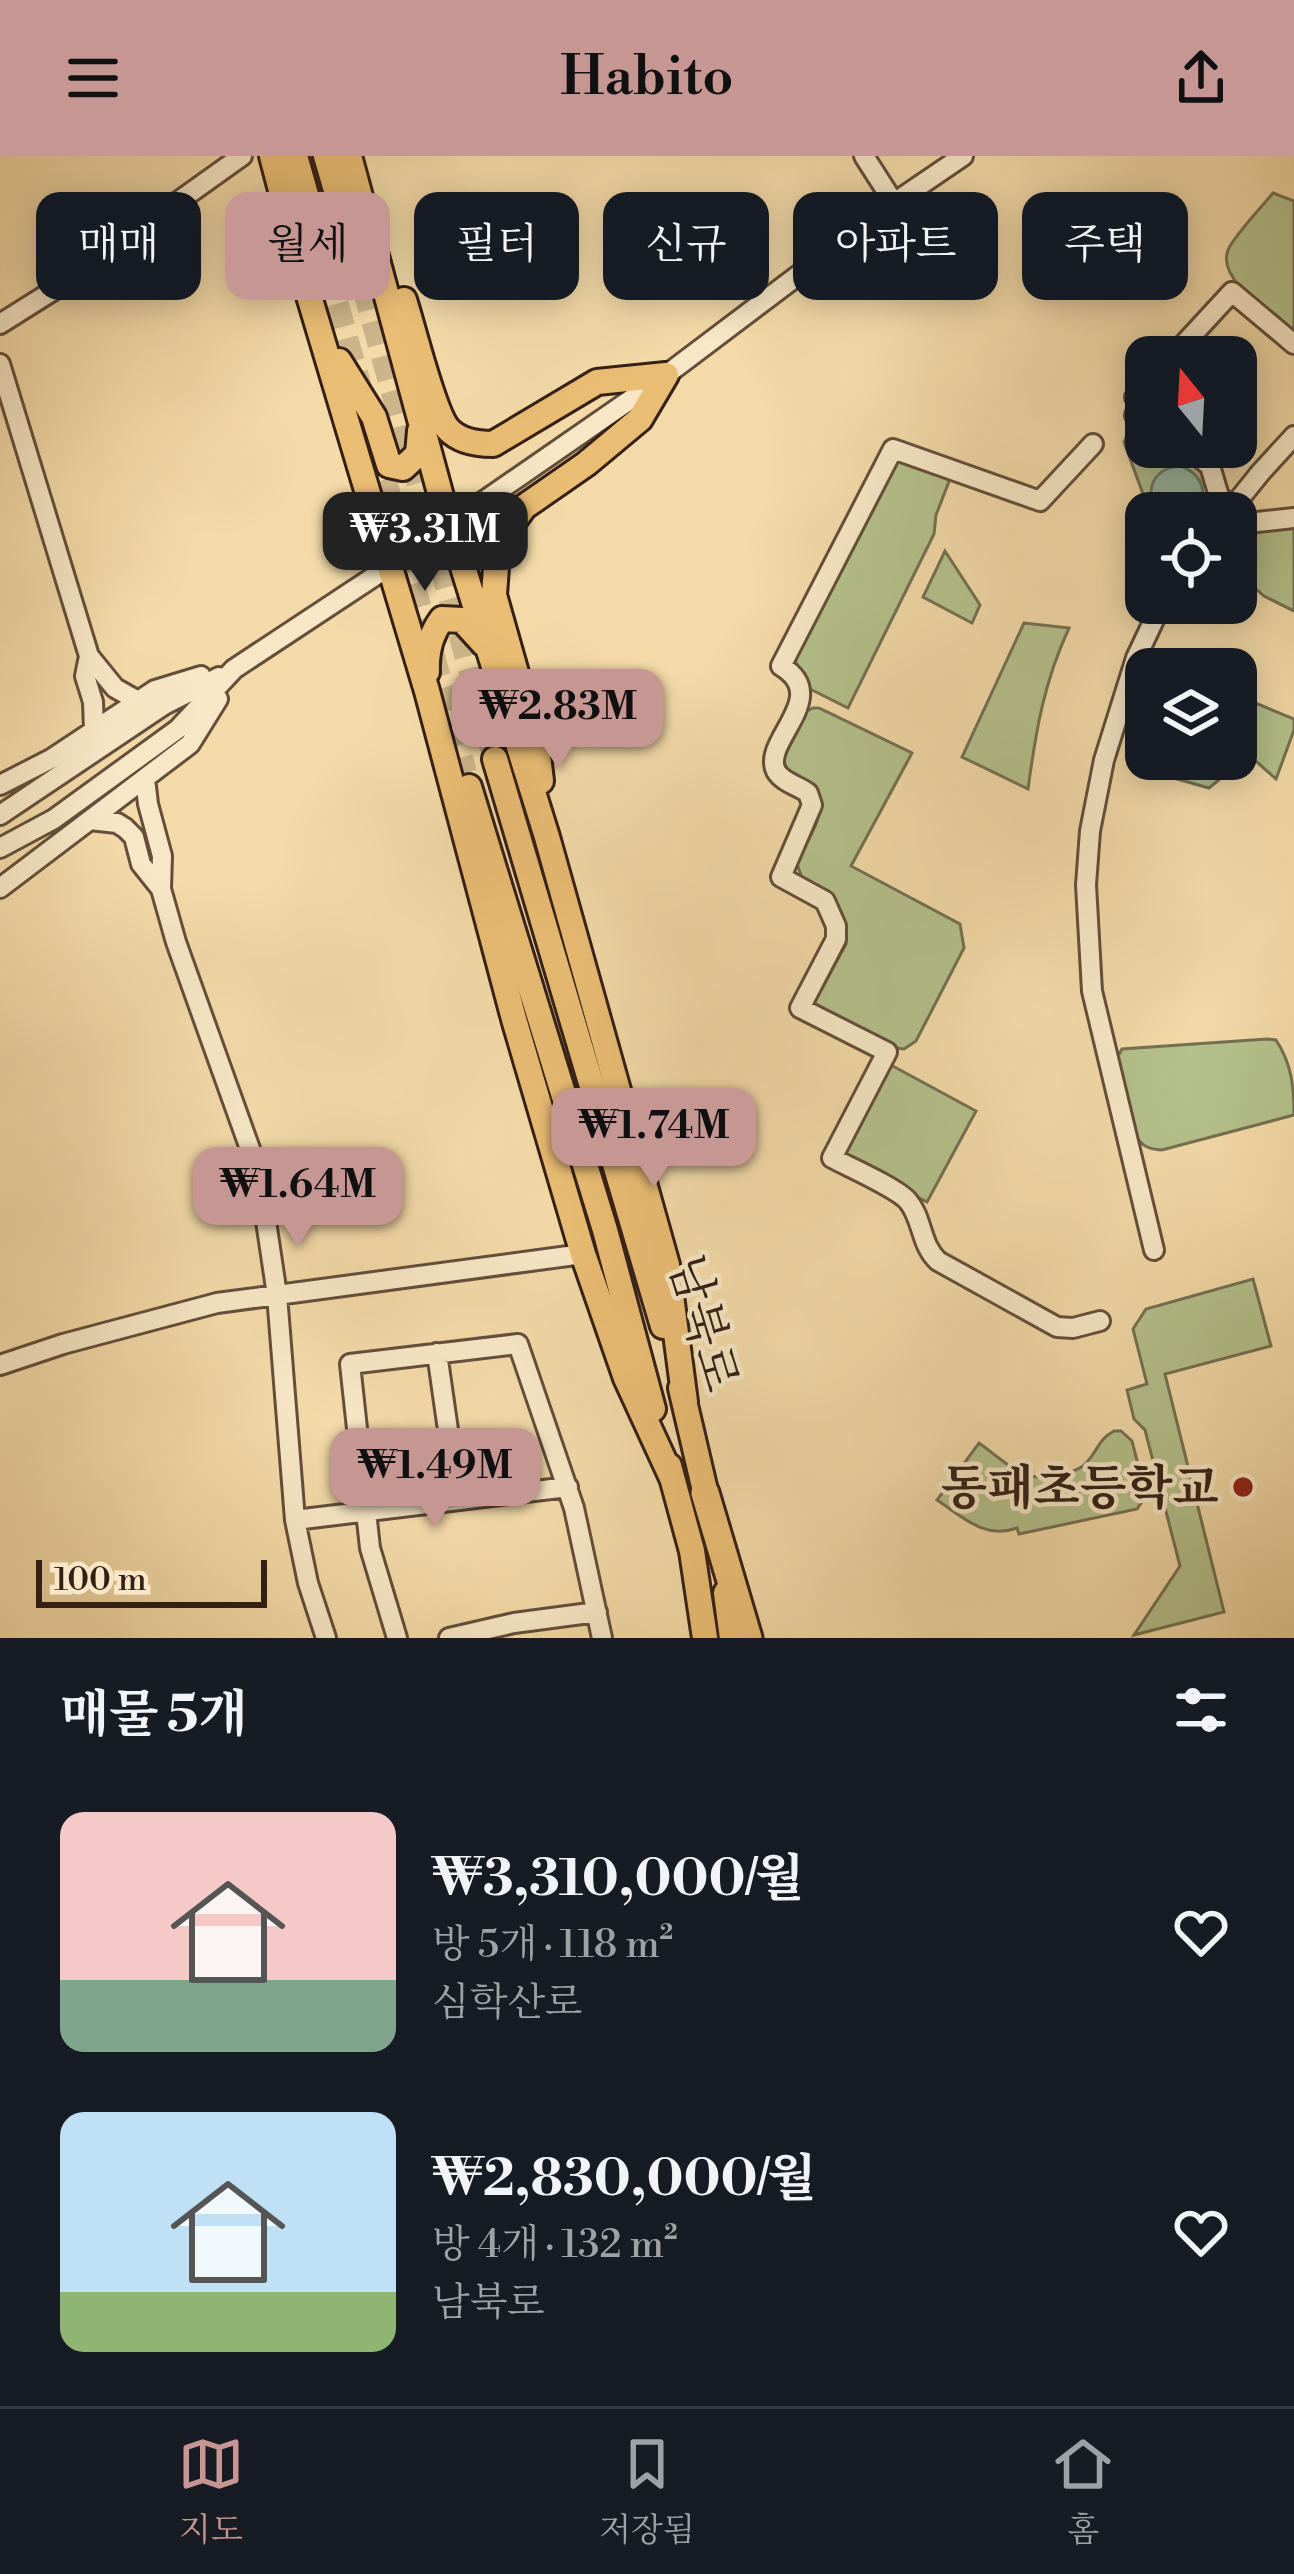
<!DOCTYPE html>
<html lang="ko">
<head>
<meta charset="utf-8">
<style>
	:root { --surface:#171b24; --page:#20242c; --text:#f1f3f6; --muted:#9ea1a6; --line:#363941; --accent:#c59692 }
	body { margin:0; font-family:"Libre Bodoni","Noto Serif KR",serif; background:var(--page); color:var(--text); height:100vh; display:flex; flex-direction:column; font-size:45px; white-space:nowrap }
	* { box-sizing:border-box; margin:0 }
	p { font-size:39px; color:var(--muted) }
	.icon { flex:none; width:66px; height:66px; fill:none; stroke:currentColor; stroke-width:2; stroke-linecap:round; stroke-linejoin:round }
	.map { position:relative; height:1482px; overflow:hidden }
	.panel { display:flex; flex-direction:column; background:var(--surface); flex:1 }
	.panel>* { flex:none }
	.banner { position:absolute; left:36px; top:36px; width:1224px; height:108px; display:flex; gap:24px }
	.needle { width:78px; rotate:342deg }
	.fabs { position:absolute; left:1125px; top:180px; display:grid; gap:24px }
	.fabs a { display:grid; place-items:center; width:132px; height:132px; border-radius:24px; background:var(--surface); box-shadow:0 6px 30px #0003; font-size:60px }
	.scale { position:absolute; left:36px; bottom:30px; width:231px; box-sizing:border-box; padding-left:12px; border:6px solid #342017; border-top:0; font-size:33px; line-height:42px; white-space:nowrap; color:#342017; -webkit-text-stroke:9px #f7e7c6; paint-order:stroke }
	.price { position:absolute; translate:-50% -102px; padding:0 27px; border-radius:24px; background:var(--accent); color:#111; font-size:39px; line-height:78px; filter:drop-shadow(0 3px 6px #0008) }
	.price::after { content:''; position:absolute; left:50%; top:72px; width:36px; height:27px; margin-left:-18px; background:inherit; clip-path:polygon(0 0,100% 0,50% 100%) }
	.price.current { background:#222; color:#fff }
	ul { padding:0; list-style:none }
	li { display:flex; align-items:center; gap:36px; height:300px; padding:0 60px }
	li span { display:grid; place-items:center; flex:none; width:336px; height:240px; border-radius:24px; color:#555 }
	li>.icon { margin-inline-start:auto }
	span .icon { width:144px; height:144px; fill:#fffc; stroke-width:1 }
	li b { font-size:51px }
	h2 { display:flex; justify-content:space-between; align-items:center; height:144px; padding:0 60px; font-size:51px }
	.tag { padding:0 42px; border-radius:24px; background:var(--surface); box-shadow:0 6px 30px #0003; font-size:42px; line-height:108px }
	.tag.current { background:var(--accent); color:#111 }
	header { display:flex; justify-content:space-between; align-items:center; height:156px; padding:0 60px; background:var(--accent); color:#111; font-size:54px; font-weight:600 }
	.menu { display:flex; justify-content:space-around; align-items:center; height:168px; border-top:3px solid var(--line); background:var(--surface); font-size:33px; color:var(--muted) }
	.menu a { display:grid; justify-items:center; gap:6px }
	.menu .current { color:var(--accent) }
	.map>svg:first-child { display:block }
</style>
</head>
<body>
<header><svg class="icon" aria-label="menu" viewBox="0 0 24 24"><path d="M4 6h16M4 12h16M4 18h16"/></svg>Habito<svg class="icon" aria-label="share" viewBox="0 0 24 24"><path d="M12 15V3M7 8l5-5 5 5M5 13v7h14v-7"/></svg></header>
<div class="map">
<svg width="1294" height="1482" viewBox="0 0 1294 1482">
	<rect width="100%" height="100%" fill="#f3daa8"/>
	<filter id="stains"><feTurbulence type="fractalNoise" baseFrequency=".00167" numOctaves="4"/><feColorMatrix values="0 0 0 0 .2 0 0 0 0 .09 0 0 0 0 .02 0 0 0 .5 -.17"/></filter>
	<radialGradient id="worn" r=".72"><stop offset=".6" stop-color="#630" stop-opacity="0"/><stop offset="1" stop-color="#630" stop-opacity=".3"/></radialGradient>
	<path fill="#b4c18c" stroke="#747052" stroke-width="3" d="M 1273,37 L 1294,45 L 1294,176 C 1273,158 1211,122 1230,90 C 1242,71 1259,54 1273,37 Z
		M 1132,268 L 1146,274 L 1146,291 L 1174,291 L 1203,315 L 1212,350 L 1221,357 L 1150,357 L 1124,286 Z
		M 898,303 L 950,323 L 936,359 L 934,378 L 848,552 L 806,531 L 795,504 Z
		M 1236,369 L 1245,376 L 1294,369 L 1294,455 L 1264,440 L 1236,415 Z
		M 945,395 L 980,449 L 972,467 L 923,441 Z
		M 1024,467 L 1069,472 C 1044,526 1036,574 1028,633 L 962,601 Z
		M 1236,539 L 1294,563 L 1294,574 L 1276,623 L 1249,599 L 1209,632 L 1156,617 L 1151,603 L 1236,603 Z
		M 813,552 L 819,552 L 912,597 L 851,710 L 960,768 L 964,792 L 916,885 L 904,893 L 896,892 L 814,847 L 846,788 C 847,774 841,748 830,738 C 823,732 810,728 802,722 L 797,708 C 808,677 827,667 815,632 L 788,616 L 783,603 L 807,555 Z
		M 1267,883 L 1276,884 C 1292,908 1294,932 1294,959 L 1162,994 C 1149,993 1143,991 1135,980 L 1117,902 L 1122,893 Z
		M 889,908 L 976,955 L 927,1046 L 840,999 Z
		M 1253,1123 L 1271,1190 L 1165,1218 L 1224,1456 L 1134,1479 L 1180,1410 L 1145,1274 L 1134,1263 L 1127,1234 L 1147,1228 L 1133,1173 L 1146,1153 Z
		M 1114,1275 L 1121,1275 L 1132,1285 L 1146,1340 L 1137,1353 L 1019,1378 L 1017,1372 C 985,1384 963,1361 937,1344 L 979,1287 C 1011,1310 1025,1330 1065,1318 C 1071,1316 1077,1314 1083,1310 C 1096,1299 1098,1283 1114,1275 Z"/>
	<path fill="#9cbba4" stroke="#727d6c" stroke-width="3" d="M 1180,310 C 1203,318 1210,339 1194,357 L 1160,357 C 1142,336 1153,312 1180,310 Z"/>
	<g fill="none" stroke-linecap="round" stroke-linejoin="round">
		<path stroke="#cdb58b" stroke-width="24" stroke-dasharray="24 12" stroke-linecap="butt" d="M 354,96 L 495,603
			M 327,113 L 360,232
			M 375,289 L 465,617"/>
		<defs>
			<path id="minor" d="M 864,0 L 894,47
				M 0,168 L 54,134 L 242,0
				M 1172,201 L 1232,136 L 1294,188
				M 0,208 L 89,500
				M 1135,241 L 1146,229
				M 1135,259 L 1146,264
				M 1093,288 L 1040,345 L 893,293 L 781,510 C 833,541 761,585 776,615 C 782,626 799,630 808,637 L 812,649 L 781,721 L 825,745 L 836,770 L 836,783 L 800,852 L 887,896 L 832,1002 C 849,1011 897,1032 908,1045 C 923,1063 920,1088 938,1105 L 1057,1171 L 1073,1172 L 1100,1165
				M 1187,291 L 1210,310 L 1219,340 L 1248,367 L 1294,362
				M 1261,316 L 1294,280
				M 94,574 L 93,546 L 85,520 L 89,500 L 115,532 L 138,545
				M 0,629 L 51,603 L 155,534 L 201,520
				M 0,659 L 164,549 L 219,521
				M 90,664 L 117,667 L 125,672 L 134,681 L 141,708 L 161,733 L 162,700 L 148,648 L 145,622
				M 0,692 L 54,663 L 178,573 L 234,513 L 390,410 L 666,219 L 894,47 L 963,0
				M 0,732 L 190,588 L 218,543
				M 161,733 L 176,786 L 259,1018 L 277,1139 L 295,1364 L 308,1427 L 326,1482
				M 1154,1094 L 1092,835 L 1086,729 L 1090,675 L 1104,604 L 1136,502 L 1162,447
				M 437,1197 L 458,1344
				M 0,1209 L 63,1188 L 217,1147 L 583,1098
				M 295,1364 L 568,1331
				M 397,1482 L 370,1392 L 350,1208 L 518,1188 L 574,1352 L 602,1482
				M 449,1482 L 514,1467 L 597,1456"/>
			<path id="major" d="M 272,0 L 309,140 L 427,535 L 514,863 L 583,1098 L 626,1222 L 672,1322
				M 295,0 L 327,113
				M 326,0 L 354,96
				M 349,0 L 440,337 L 547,681 L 667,1109 L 685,1246
				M 404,144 C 413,171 433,256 448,273 C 459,285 478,288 493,288 L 597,226 L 666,219
				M 339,205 L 374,261 L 389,309 L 403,312 L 418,298 L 420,275
				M 427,516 C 426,496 430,479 442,463 L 462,464 L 484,488
				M 495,603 L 663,1170
				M 541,625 L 537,591 L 494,439 L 497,397 L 506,376 L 524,351 L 586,308 L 640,263 L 666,219
				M 469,631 L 605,1074 L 653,1253
				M 681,1232 L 710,1356
				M 669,1310 L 692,1395 L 705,1482
				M 726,1437 L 732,1482"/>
			<path id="highway" d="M 705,1337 L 748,1482"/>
		</defs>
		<use href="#minor" stroke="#644e3b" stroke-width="24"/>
		<use href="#major" stroke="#342017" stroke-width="30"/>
		<use href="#highway" stroke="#342017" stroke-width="33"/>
		<use href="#minor" stroke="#f7e7c6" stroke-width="18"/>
		<use href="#major" stroke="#eabd74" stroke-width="24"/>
		<use href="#highway" stroke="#eabd74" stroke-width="27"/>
		<defs>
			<path id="minor-bridge" d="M 1228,357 L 1261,316"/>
		</defs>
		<use href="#minor-bridge" stroke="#644e3b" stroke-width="24" stroke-linecap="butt"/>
		<use href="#minor-bridge" stroke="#f7e7c6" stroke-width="18"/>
	</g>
	<circle fill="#8f2418" stroke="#f7e7c6" stroke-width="4.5" cx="1243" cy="1331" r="12"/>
	<g text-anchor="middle" stroke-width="9" stroke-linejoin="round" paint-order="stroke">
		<g font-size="48" fill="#342017" stroke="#f7e7c6">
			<text transform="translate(705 1167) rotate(74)" y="17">남북로</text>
		</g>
		<g font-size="48" font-weight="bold" fill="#342017" stroke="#f7e7c6" text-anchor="end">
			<text x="1219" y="1348">동패초등학교</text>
		</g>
	</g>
	<rect width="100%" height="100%" filter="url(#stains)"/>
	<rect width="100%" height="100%" fill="url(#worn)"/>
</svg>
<div class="fabs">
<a><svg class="needle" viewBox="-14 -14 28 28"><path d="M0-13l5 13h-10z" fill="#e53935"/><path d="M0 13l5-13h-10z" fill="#9ea1a6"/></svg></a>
<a><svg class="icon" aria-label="locate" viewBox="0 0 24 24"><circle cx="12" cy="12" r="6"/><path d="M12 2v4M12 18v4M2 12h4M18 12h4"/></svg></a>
<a><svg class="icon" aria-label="layers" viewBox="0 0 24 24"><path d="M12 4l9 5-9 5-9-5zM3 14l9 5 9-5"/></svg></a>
</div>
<div class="scale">100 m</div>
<b class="price current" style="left:425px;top:438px">₩3.31M</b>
<b class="price" style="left:558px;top:615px">₩2.83M</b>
<b class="price" style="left:654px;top:1034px">₩1.74M</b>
<b class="price" style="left:298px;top:1093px">₩1.64M</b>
<b class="price" style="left:435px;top:1374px">₩1.49M</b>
<div class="banner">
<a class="tag">매매</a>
<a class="tag current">월세</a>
<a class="tag">필터</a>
<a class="tag">신규</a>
<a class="tag">아파트</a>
<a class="tag">주택</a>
</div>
</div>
<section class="panel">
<h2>매물 5개<svg class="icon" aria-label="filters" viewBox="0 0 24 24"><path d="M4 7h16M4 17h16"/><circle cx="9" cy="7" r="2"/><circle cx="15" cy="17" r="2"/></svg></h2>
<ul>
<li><span style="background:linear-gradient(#f6c9c9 70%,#7fa58c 0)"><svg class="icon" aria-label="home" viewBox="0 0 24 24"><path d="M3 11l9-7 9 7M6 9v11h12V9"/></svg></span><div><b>₩3,310,000/월</b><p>방 5개 · 118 m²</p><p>심학산로</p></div><svg class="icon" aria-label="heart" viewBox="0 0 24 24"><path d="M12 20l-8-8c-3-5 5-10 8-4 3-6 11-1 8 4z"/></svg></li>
<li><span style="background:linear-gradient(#bfe0f5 75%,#8fb573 0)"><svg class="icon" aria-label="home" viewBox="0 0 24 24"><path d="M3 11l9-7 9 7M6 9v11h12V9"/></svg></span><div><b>₩2,830,000/월</b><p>방 4개 · 132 m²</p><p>남북로</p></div><svg class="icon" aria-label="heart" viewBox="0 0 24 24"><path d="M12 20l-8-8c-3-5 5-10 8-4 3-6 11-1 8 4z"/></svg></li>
</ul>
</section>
<nav class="menu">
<a class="current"><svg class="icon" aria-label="map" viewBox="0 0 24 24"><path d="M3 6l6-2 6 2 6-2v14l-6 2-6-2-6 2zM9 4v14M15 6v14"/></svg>지도</a>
<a><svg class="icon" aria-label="saved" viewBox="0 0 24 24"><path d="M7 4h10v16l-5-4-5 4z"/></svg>저장됨</a>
<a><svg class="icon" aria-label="home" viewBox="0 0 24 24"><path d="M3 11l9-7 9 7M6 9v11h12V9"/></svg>홈</a>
</nav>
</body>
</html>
